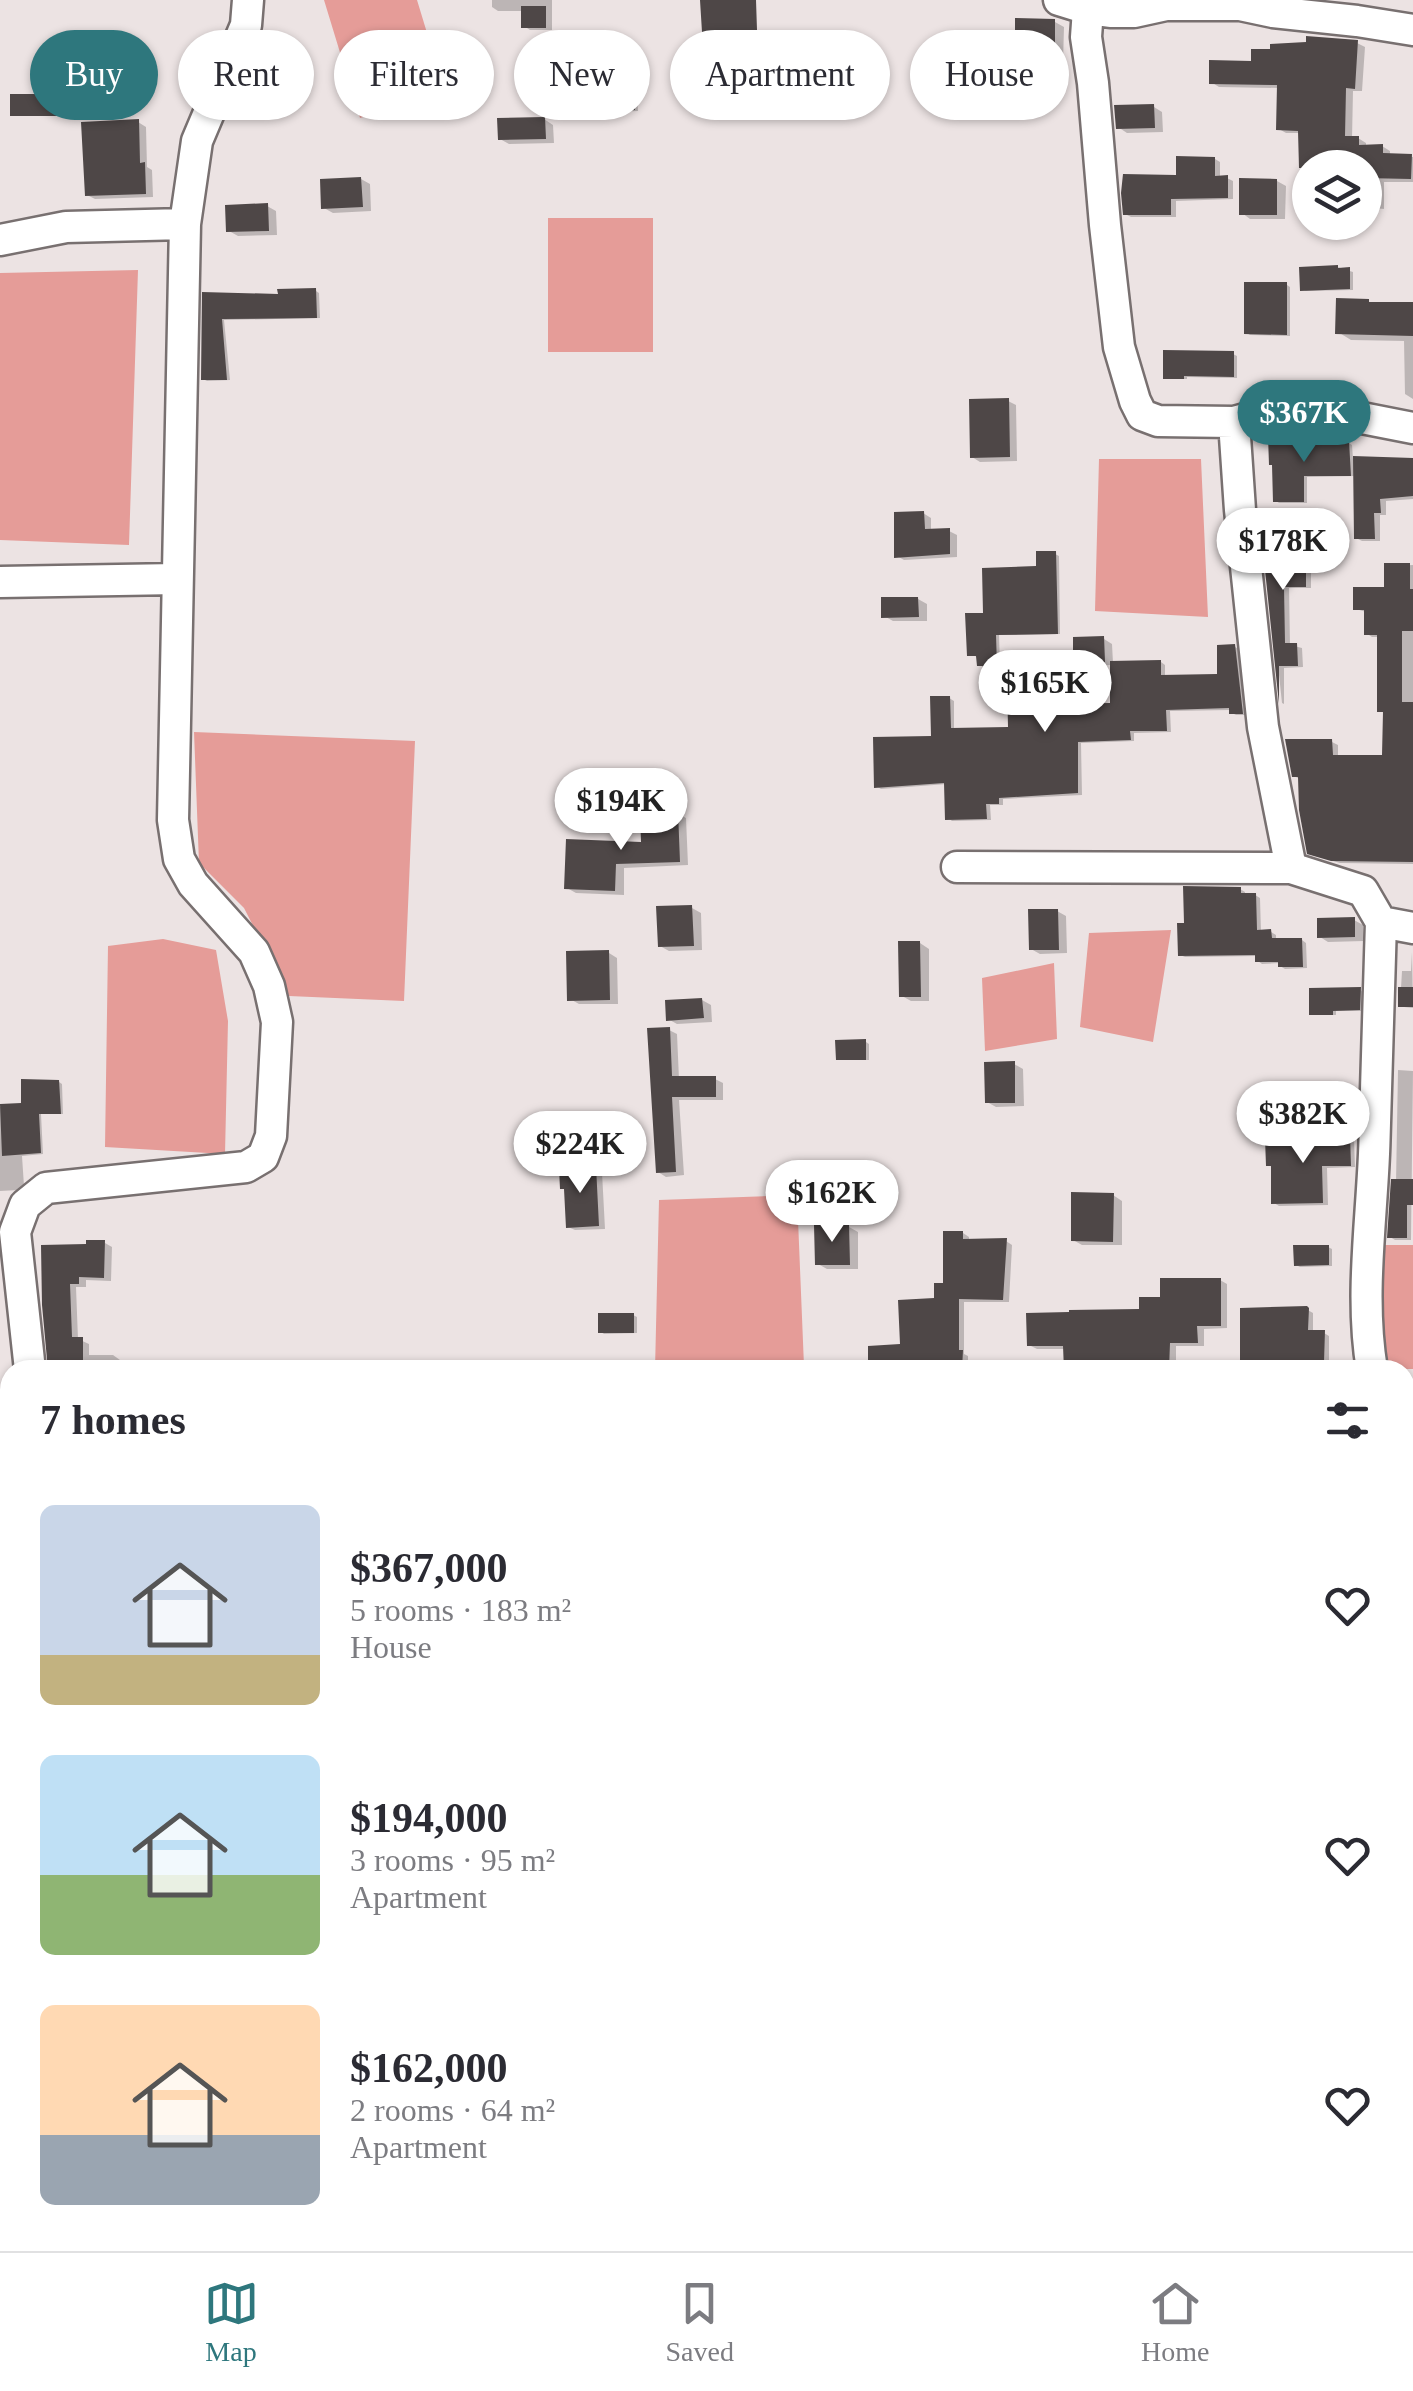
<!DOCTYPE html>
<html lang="en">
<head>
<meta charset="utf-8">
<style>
	:root { --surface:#fff; --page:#f2f2f3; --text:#2b2b33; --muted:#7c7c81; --line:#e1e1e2; --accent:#2e777d }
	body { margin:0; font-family:Georgia,serif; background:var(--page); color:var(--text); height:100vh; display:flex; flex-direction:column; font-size:38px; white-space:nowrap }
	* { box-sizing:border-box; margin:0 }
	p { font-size:32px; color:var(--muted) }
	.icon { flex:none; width:55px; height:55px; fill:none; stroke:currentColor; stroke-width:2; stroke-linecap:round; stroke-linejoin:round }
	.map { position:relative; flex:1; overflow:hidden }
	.sheet { position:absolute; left:0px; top:1360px; width:1415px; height:892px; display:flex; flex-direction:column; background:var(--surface); border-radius:30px 30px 0 0; box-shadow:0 2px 8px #0004 }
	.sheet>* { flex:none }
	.top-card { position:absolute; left:30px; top:30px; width:1355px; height:90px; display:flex; gap:20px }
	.tools { position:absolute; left:1292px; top:150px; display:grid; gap:20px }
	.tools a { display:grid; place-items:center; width:90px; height:90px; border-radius:50%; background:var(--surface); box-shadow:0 2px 8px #0004; font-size:50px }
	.price { position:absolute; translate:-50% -85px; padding:0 22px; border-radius:35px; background:#fff; color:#222; font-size:32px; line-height:65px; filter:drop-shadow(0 2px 5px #0008) }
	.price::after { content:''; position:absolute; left:50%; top:60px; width:30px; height:22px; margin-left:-15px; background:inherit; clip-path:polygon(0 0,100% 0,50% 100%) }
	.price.current { background:var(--accent); color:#fff }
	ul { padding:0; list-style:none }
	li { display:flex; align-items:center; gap:30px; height:250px; padding:0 40px }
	li span { display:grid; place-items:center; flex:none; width:280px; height:200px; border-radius:15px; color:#555 }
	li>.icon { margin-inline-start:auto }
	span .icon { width:120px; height:120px; fill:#fffc; stroke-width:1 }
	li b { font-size:42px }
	h2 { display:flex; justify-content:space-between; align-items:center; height:120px; padding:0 40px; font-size:42px }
	.pill { padding:0 35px; border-radius:45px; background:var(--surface); box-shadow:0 2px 8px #0004; font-size:35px; line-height:90px }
	.pill.current { background:var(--accent); color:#fff }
	.dock { display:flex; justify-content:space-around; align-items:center; height:140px; border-top:2px solid var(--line); background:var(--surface); font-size:28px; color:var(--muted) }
	.dock a { display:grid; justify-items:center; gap:5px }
	.dock .current { color:var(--accent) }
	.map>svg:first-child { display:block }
</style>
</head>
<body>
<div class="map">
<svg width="1413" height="2251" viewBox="0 0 1413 2251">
	<rect width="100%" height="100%" fill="#ece3e3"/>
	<path fill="#e59c98" d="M 324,0 L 417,0 L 445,92 L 360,118 Z
		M 548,218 L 653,218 L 653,352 L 548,352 Z
		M 138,270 L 129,545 L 0,540 L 0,273 Z
		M 1099,459 L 1201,459 L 1208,617 L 1095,611 Z
		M 194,732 L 415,741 L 404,1001 L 289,996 L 244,908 L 199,863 Z
		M 1171,930 L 1153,1042 L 1080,1027 L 1089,933 Z
		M 163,939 L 216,950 L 228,1021 L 225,1154 L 105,1147 L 108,946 Z
		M 1054,963 L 1057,1039 L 985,1051 L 982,978 Z
		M 797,1195 L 804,1366 L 794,1370 L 655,1370 L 659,1200 Z
		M 1382,1245 L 1413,1245 L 1413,1369 L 1380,1369 Z"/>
	<path fill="#0003" d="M 492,0 L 552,0 L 552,30 L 530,30 L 524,26 L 524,11 L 498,11 L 492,7 Z
		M 1055,22 L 1064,27 L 1063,63 L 1026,62 L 1017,57 Z
		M 617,43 L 621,45 L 621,54 L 641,54 L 645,56 L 646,79 L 636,79 L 638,111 L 613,112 L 610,110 L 608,80 L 598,78 Z
		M 1357,43 L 1365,47 L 1362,91 L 1353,91 L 1352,139 L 1358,138 L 1366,143 L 1366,147 L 1382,146 L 1390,151 L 1390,155 L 1413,157 L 1413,182 L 1384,182 L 1384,209 L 1365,207 L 1365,168 L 1310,168 L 1310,182 L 1301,178 L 1301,133 L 1286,133 L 1279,129 L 1279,88 L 1219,87 L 1211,82 L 1253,63 Z
		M 94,47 L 103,52 L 104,75 L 63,75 L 54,70 Z
		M 59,96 L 63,98 L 62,116 L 16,116 L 12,114 Z
		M 1154,107 L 1162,112 L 1163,132 L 1127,133 L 1118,127 Z
		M 544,119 L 553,125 L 554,143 L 509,144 L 500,139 Z
		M 138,122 L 146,127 L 147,167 L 152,170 L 153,197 L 95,199 L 87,195 Z
		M 1215,159 L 1220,162 L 1220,178 L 1227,178 L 1233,181 L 1233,199 L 1176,201 L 1176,217 L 1131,217 L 1125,214 L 1178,177 Z
		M 361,179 L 370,184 L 371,211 L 333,213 L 324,208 Z
		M 1277,181 L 1286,186 L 1285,219 L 1250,219 L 1242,213 Z
		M 267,206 L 276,211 L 277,235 L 238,236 L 229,231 Z
		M 1337,267 L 1353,272 L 1353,290 L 1306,291 L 1302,289 Z
		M 1287,285 L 1290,287 L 1290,336 L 1250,335 L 1247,333 Z
		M 316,291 L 319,293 L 320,318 L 224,320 L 230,380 L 207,381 L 203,379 L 205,295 L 280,297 Z
		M 1368,301 L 1373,304 L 1413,304 L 1413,399 L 1405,394 L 1404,341 L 1351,340 L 1338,332 Z
		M 1233,354 L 1237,356 L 1237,378 L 1187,377 L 1187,379 L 1169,379 L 1165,377 Z
		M 1008,401 L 1016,405 L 1017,461 L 980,462 L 972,457 Z
		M 1290,439 L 1294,441 L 1294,444 L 1349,443 L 1352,445 L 1353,459 L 1413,460 L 1413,499 L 1386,501 L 1386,515 L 1380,515 L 1380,541 L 1362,541 L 1356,538 L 1355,476 L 1307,477 L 1307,503 L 1279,503 L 1276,501 Z
		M 923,513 L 931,518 L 931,531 L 949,531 L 957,535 L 957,557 L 904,560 L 897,556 Z
		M 1265,544 L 1306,544 L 1311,547 L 1311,588 L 1289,588 L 1290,645 L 1302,648 L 1303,667 L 1284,668 L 1284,704 L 1282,703 Z
		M 1055,554 L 1059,556 L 1060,634 L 999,635 L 1000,666 L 983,667 L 979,664 L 979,657 L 970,655 L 985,615 Z
		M 1413,565 L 1413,864 L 1340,863 L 1316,856 L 1300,779 L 1294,776 L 1332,742 L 1338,745 L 1338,757 L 1384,757 L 1385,714 L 1380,710 L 1380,637 L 1372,637 L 1366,633 L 1366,612 L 1356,609 L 1387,589 L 1387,566 Z
		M 918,599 L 927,604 L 927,621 L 893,621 L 884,616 Z
		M 1104,639 L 1112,644 L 1113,663 L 1161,662 L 1165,665 L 1165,678 L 1219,676 L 1235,647 L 1239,649 L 1246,715 L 1236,715 L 1232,713 L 1231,710 L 1170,711 L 1171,732 L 1134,733 L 1134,741 L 1081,743 L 1082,795 L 1003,799 L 1003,805 L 990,805 L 991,820 L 952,821 L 948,818 L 947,784 L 881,789 L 876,786 L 934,739 L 949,698 L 954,701 L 954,731 L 1010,729 L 1052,682 L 1056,684 L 1057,706 L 1112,705 L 1112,665 L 1085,666 L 1076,661 Z
		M 677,813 L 686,818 L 688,865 L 624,868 L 624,895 L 576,893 L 567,888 L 644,845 Z
		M 1240,889 L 1245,892 L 1245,896 L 1255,895 L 1260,898 L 1261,932 L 1271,932 L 1276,935 L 1276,941 L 1302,940 L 1306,943 L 1307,968 L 1285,969 L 1280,966 L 1280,963 L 1262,964 L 1258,961 L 1257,956 L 1185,957 L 1180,955 Z
		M 692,908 L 701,913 L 702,950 L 669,951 L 660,946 Z
		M 1057,911 L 1066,916 L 1067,953 L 1040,954 L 1031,949 Z
		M 1354,920 L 1363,925 L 1364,941 L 1328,942 L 1320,937 Z
		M 920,943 L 929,949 L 929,1001 L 911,1001 L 902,996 Z
		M 1412,952 L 1413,1008 L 1404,1007 L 1400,1005 L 1402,971 L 1411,971 Z
		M 609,953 L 617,958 L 618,1004 L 579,1004 L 570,999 Z
		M 1360,990 L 1363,992 L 1363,1011 L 1336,1011 L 1336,1015 L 1316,1015 L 1312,1013 Z
		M 702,1000 L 711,1005 L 712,1022 L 677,1024 L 668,1019 Z
		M 669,1030 L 677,1034 L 679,1079 L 715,1079 L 723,1083 L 723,1100 L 679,1100 L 684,1175 L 666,1177 L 658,1172 Z
		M 866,1042 L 869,1044 L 869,1060 L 842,1060 L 838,1058 Z
		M 1014,1064 L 1023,1069 L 1024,1106 L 996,1107 L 987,1102 Z
		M 1398,1070 L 1413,1071 L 1411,1240 L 1395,1240 L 1390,1237 L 1396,1182 Z
		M 59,1082 L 62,1084 L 63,1114 L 41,1114 L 43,1154 L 22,1156 L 24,1186 L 19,1190 L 0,1191 L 0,1107 L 23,1106 Z
		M 1349,1137 L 1354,1140 L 1355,1167 L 1327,1168 L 1328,1205 L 1279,1206 L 1274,1203 L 1273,1168 L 1269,1165 Z
		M 595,1169 L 602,1172 L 605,1229 L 575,1230 L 568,1227 Z
		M 1113,1195 L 1122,1201 L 1122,1245 L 1082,1245 L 1073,1240 Z
		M 849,1227 L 858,1232 L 858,1269 L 827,1269 L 818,1264 Z
		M 963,1233 L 969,1237 L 969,1242 L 1006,1241 L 1012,1245 L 1009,1302 L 964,1302 L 964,1354 L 968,1356 L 968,1361 L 984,1361 L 990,1364 L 991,1370 L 871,1370 L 903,1346 L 936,1301 L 946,1286 Z
		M 105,1243 L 112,1247 L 111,1281 L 86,1280 L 86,1287 L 76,1287 L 78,1339 L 89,1344 L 89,1355 L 113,1355 L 120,1360 L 120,1370 L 51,1370 L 44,1305 Z
		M 1328,1247 L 1332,1249 L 1332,1266 L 1300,1267 L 1296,1265 Z
		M 1220,1280 L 1227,1284 L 1227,1328 L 1204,1329 L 1204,1346 L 1176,1346 L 1176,1370 L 1066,1370 L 1065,1349 L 1037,1349 L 1029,1345 L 1141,1312 L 1162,1299 Z
		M 1306,1309 L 1313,1313 L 1313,1333 L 1324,1333 L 1329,1336 L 1329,1370 L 1243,1370 Z
		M 633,1315 L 637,1317 L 637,1333 L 604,1334 L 601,1332 Z
		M 270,1364 L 277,1370 L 194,1370 L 194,1365 Z
		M 1405,1474 L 1413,1474 L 1413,1637 L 1405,1637 Z
		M 10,1574 L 10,1607 L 0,1609 L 0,1576 Z
		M 1405,1690 L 1413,1691 L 1413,1831 L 1405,1831 Z
		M 0,1780 L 10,1782 L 10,1808 L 0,1809 Z
		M 4,1864 L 10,1864 L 10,1906 L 4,1902 Z
		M 1405,1965 L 1413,1966 L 1413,2098 L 1405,2098 Z
		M 0,1976 L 10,1976 L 10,2038 L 0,2038 Z
		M 382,2242 L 471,2242 L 472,2251 L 383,2251 Z"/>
	<path fill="#4e4747" d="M 700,0 L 756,0 L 757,30 L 702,32 Z
		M 521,6 L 546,6 L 546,28 L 521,28 Z
		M 1015,18 L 1055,19 L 1055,59 L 1015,58 Z
		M 1306,36 L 1358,40 L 1355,89 L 1346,88 L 1345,136 L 1359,136 L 1359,145 L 1383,144 L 1383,153 L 1412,154 L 1411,179 L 1365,178 L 1365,168 L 1299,168 L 1298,131 L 1276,130 L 1277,85 L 1209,84 L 1209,60 L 1251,61 L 1251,49 L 1270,49 L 1270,44 L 1306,42 Z
		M 595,40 L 618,40 L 618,52 L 642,51 L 643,78 L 634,78 L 635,110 L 607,112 L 605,79 L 596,80 Z
		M 95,44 L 95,71 L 52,71 L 52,45 Z
		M 10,94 L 60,94 L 59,116 L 10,116 Z
		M 1154,104 L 1155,128 L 1116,129 L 1114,105 Z
		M 545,117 L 546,139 L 498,140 L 497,118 Z
		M 139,119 L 140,163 L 145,162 L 146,194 L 85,196 L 81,122 Z
		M 1176,156 L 1215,157 L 1215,176 L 1228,175 L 1228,198 L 1171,199 L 1171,215 L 1123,215 L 1121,193 L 1123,174 L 1176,175 Z
		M 361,177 L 363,207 L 321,209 L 320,179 Z
		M 1239,178 L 1277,179 L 1277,215 L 1239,215 Z
		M 268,203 L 269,231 L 226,232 L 225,205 Z
		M 1338,265 L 1338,268 L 1350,267 L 1350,289 L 1300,291 L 1299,267 Z
		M 1244,282 L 1287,282 L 1287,335 L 1244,334 Z
		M 316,288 L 317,318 L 222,319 L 227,380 L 201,380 L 202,292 L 278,294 L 277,289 Z
		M 1336,298 L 1369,299 L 1369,302 L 1413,302 L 1413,336 L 1335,334 Z
		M 1163,350 L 1234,351 L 1234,377 L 1184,376 L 1184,379 L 1163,379 Z
		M 1009,398 L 1010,457 L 970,458 L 969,399 Z
		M 1268,436 L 1291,436 L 1291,442 L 1349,441 L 1351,476 L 1304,476 L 1304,502 L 1273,502 L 1272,465 L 1269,465 Z
		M 1353,456 L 1413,458 L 1413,496 L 1380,499 L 1381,513 L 1374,513 L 1375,539 L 1354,539 Z
		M 924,511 L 925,529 L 950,528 L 950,554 L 894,558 L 894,512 Z
		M 1262,541 L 1306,541 L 1306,587 L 1284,587 L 1285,643 L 1297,643 L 1298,666 L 1279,666 L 1279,704 Z
		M 1036,551 L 1056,551 L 1058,634 L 996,635 L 997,666 L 977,666 L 976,656 L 967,656 L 965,613 L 983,613 L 982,568 L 1036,566 Z
		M 1384,563 L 1410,563 L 1410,589 L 1413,589 L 1413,631 L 1402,631 L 1402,702 L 1413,702 L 1413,862 L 1331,861 L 1307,854 L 1299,810 L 1298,777 L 1292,777 L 1285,739 L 1332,739 L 1333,755 L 1382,755 L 1383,712 L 1377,712 L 1377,635 L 1364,635 L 1364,610 L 1353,610 L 1353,587 L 1384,587 Z
		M 881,597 L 918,597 L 919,617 L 881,618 Z
		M 1104,636 L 1105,662 L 1073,662 L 1073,637 Z
		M 1235,644 L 1243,714 L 1229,714 L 1229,708 L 1166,710 L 1167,731 L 1130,731 L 1131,740 L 1078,742 L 1078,793 L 999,798 L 999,804 L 986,804 L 987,819 L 945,820 L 944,783 L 874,788 L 873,737 L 931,736 L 930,696 L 950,696 L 951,728 L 1008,727 L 1007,680 L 1053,679 L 1053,704 L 1110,703 L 1110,661 L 1161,660 L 1161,675 L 1217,674 L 1217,645 Z
		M 678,811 L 680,862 L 616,864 L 615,891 L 564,889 L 566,839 L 641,842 L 640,813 Z
		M 1183,886 L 1241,887 L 1241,893 L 1256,893 L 1257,930 L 1271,929 L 1272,938 L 1302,938 L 1303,967 L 1278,967 L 1278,962 L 1255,962 L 1255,955 L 1178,956 L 1177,923 L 1184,923 Z
		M 692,905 L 694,946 L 658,947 L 656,906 Z
		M 1028,909 L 1058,909 L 1059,950 L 1029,950 Z
		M 1355,917 L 1355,937 L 1317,938 L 1317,918 Z
		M 898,941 L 920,941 L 921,997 L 899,997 Z
		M 609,950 L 610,1000 L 567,1001 L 566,951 Z
		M 1361,987 L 1360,1010 L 1333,1011 L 1333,1015 L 1309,1015 L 1309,988 Z
		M 1398,987 L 1413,987 L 1413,1007 L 1398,1007 Z
		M 702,998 L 704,1018 L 666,1021 L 665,1000 Z
		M 670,1027 L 672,1076 L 716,1076 L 716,1097 L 672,1097 L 676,1172 L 656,1173 L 647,1028 Z
		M 866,1039 L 866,1060 L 836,1060 L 835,1040 Z
		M 1015,1061 L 1015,1103 L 985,1103 L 984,1062 Z
		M 21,1079 L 59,1080 L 61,1114 L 39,1114 L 41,1153 L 2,1156 L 0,1104 L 21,1103 Z
		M 1350,1135 L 1351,1166 L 1322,1166 L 1323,1203 L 1271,1204 L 1271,1166 L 1266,1166 L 1265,1138 Z
		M 596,1166 L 599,1226 L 566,1228 L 564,1189 L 560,1189 L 559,1168 Z
		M 1391,1179 L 1413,1179 L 1413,1205 L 1407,1205 L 1407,1238 L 1387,1238 Z
		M 1071,1192 L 1114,1193 L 1113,1242 L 1071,1241 Z
		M 849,1224 L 850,1265 L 815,1265 L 814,1225 Z
		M 943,1231 L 963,1231 L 963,1239 L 1007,1238 L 1003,1300 L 959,1299 L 959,1350 L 963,1350 L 962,1370 L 868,1370 L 868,1346 L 900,1344 L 898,1300 L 934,1298 L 934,1283 L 943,1283 Z
		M 86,1240 L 105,1240 L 104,1278 L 79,1277 L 79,1284 L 70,1284 L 72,1337 L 83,1337 L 83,1370 L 48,1370 L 42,1305 L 41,1245 L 86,1244 Z
		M 1293,1245 L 1329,1245 L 1329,1265 L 1294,1266 Z
		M 1160,1278 L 1221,1278 L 1221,1326 L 1197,1326 L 1198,1343 L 1170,1343 L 1169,1370 L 1064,1370 L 1063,1346 L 1027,1346 L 1026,1313 L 1069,1312 L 1069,1310 L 1139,1309 L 1139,1297 L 1160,1297 Z
		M 1307,1306 L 1309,1308 L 1308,1330 L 1325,1330 L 1324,1362 L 1314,1362 L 1314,1370 L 1240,1370 L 1240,1308 Z
		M 598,1313 L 634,1313 L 634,1333 L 598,1333 Z"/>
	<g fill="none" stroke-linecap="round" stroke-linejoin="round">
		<defs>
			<path id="minor" d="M 1059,0 L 1088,9 L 1110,12 L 1134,12 L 1166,5 L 1240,5 L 1273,12 L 1357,21 L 1413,30
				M 1088,9 L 1086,37 L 1093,83 L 1105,225 L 1119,347 L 1135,401 L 1142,415 L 1158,421 L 1234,422 L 1288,407 L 1316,409 L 1413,428
				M 0,240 L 66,227 L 185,224
				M 1234,422 L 1240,510 L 1263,727 L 1291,868 L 1363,891 L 1381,922 L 1413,928
				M 0,582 L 177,579
				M 957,867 L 1291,868
				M 30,1370 L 15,1232 L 25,1205 L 46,1188 L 246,1167 L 263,1157 L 271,1136 L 277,1022 L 269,986 L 254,952 L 193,884 L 179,859 L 173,820 L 185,224 L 197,141 L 246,25 L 248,0
				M 1372,1370 C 1360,1299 1371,1226 1374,1154 C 1377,1077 1379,1000 1381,922
				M 1366,2242 L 1373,2251"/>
			<path id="tertiary" d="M 330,2242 L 331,2251"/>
			<path id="primary" d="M 1405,1662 L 1413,1661
				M 0,1834 L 10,1834"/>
		</defs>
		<use href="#minor" stroke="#787070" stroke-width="35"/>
		<use href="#tertiary" stroke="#787070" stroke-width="42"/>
		<use href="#primary" stroke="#975855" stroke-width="52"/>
		<use href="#minor" stroke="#fff" stroke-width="30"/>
		<use href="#tertiary" stroke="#fff" stroke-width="38"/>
		<use href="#primary" stroke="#e5acaa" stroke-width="48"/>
	</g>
</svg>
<div class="tools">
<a><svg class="icon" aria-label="layers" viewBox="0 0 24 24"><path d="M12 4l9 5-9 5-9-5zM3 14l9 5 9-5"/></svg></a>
</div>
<b class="price current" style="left:1304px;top:465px">$367K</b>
<b class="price" style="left:1283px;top:593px">$178K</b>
<b class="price" style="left:1045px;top:735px">$165K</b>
<b class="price" style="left:621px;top:853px">$194K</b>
<b class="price" style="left:1303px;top:1166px">$382K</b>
<b class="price" style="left:580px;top:1196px">$224K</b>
<b class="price" style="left:832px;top:1245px">$162K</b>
<div class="top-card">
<a class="pill current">Buy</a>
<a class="pill">Rent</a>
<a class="pill">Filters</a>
<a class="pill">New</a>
<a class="pill">Apartment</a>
<a class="pill">House</a>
</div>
<section class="sheet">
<h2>7 homes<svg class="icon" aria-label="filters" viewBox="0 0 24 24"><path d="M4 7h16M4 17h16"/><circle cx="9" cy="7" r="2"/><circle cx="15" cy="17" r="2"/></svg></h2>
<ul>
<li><span style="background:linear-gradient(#c9d6e8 75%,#c2b280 0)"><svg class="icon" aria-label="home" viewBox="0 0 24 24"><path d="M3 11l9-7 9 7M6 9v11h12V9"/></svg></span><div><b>$367,000</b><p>5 rooms · 183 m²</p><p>House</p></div><svg class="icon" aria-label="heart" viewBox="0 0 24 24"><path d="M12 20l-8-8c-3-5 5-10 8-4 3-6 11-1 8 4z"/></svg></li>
<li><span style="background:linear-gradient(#bfe0f5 60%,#8fb573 0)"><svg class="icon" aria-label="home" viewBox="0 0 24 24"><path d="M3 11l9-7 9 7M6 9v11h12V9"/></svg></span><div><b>$194,000</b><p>3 rooms · 95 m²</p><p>Apartment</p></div><svg class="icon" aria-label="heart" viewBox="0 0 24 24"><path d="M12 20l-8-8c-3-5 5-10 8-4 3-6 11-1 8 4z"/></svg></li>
<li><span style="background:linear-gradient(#ffd9b3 65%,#9aa5b1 0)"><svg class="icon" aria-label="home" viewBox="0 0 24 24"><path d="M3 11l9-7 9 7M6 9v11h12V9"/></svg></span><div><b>$162,000</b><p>2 rooms · 64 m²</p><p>Apartment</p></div><svg class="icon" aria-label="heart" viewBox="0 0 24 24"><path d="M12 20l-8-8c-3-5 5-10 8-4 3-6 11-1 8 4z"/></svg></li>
</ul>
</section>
</div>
<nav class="dock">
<a class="current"><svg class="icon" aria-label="map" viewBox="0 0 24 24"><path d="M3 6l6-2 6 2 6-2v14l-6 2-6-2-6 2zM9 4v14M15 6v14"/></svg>Map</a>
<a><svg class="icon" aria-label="saved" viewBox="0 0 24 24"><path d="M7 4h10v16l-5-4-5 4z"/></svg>Saved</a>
<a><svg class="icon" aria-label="home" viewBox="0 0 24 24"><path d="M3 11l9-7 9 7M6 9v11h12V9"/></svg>Home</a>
</nav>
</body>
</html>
